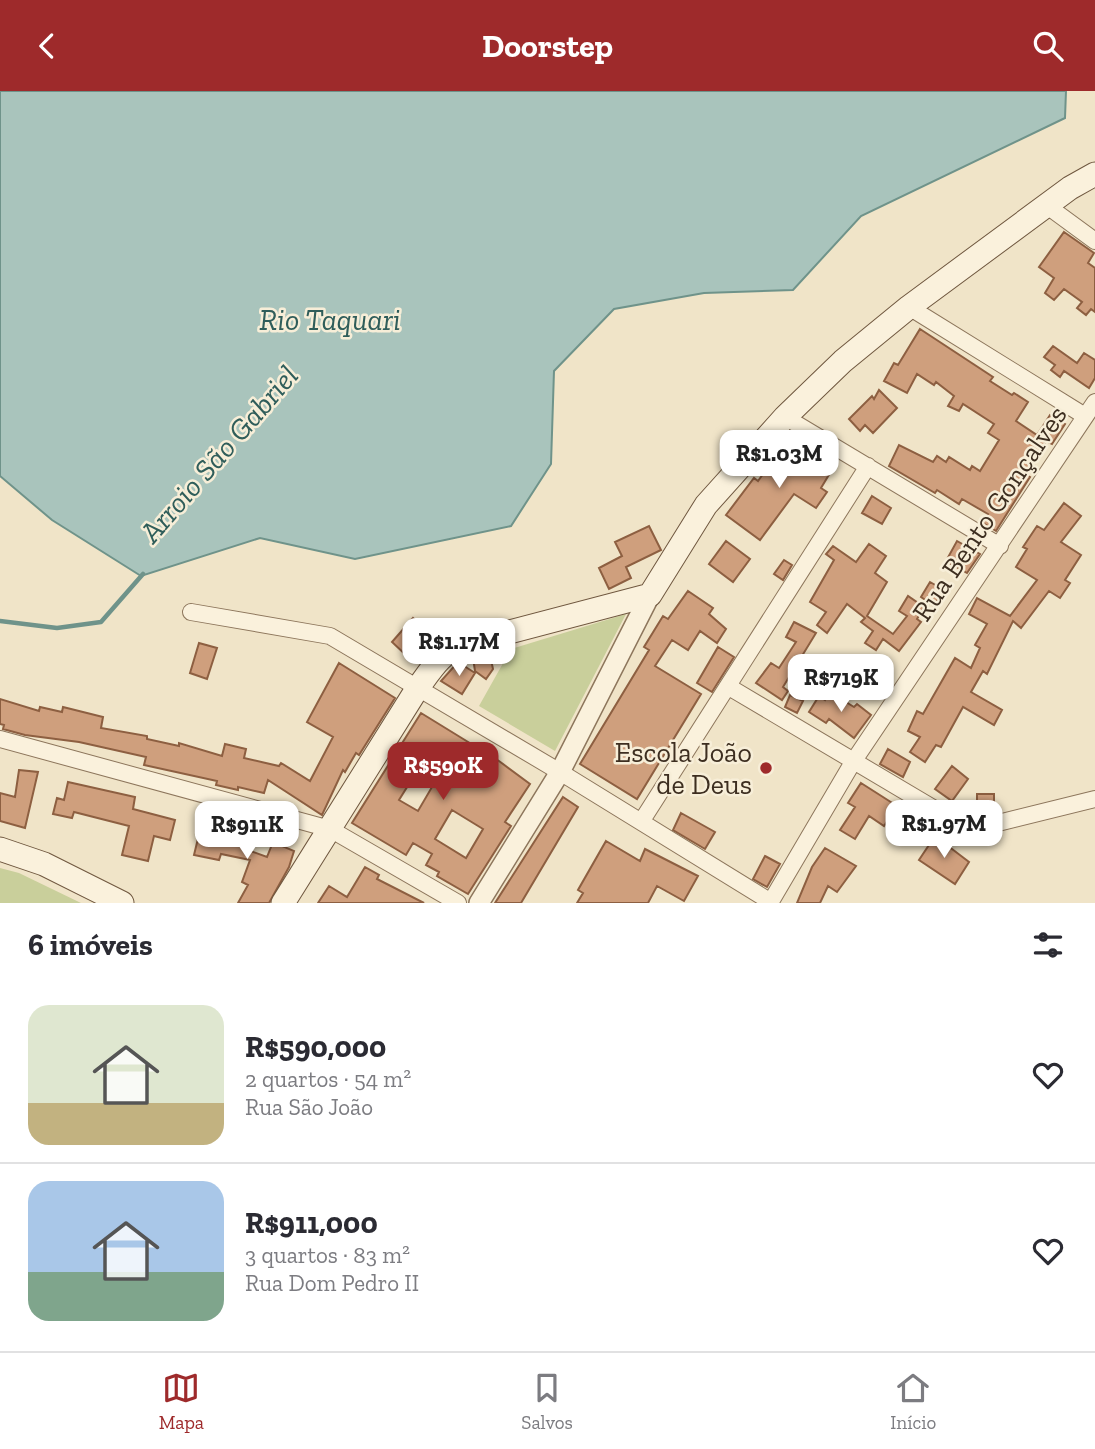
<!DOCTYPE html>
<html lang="pt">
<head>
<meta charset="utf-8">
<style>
	:root { --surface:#fff; --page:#f2f2f3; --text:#2b2b33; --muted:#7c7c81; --line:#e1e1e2; --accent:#9e2a2b }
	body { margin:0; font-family:"Zilla Slab",serif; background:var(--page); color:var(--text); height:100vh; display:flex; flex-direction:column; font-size:26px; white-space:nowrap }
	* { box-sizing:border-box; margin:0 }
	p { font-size:23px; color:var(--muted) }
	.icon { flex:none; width:38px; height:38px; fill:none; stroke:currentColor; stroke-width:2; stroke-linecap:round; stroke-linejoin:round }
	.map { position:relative; height:812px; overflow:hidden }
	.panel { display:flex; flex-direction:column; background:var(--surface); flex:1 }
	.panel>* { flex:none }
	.price { position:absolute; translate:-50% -60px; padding:0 16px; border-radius:14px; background:#fff; color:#222; font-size:23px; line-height:46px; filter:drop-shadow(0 2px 4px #0008) }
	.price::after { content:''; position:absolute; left:50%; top:42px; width:21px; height:16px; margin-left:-10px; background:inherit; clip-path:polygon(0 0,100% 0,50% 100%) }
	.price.current { background:var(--accent); color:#fff }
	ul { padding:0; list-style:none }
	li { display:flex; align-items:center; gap:21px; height:175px; padding:0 28px }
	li+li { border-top:2px solid var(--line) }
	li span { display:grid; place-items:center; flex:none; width:196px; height:140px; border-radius:21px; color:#555 }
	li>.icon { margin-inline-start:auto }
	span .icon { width:84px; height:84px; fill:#fffc; stroke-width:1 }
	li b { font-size:30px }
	h2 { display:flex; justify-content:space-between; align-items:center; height:84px; padding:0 28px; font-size:30px }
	header { display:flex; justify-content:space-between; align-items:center; height:91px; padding:0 28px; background:var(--accent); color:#fff; font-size:32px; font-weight:800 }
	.tabs { display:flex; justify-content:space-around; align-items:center; height:98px; border-top:2px solid var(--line); background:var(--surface); font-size:19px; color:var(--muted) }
	.tabs a { display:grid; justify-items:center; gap:4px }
	.tabs .current { color:var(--accent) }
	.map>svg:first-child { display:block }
</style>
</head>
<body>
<header><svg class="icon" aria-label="back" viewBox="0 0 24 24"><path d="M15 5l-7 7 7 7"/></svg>Doorstep<svg class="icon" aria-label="search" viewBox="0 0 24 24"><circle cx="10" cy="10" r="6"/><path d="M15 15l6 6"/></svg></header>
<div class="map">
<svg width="1095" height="812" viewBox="0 0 1095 812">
	<rect width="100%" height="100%" fill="#f0e4c8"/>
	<path fill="#c9cf9b" d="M 626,523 L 555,660 L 479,615 L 511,558 Z
		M 0,777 L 19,782 L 81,812 L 0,812 Z"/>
	<path fill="#a9c4bc" stroke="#6f938a" stroke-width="2" d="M 0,0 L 1066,0 L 1065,27 L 861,125 L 793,199 L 704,202 L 614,218 L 554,280 L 551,373 L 511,435 L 355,468 L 260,447 L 141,485 L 52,429 L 0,385 Z"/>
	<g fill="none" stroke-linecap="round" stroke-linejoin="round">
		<path stroke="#6f938a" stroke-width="4.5" d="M 0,530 L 57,537 L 101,531 L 143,483"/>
	</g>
	<path fill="#cf9f7d" stroke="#8d5f41" stroke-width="2" fill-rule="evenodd" d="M 1064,141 L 1094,162 L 1088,172 L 1095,177 L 1095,221 L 1091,218 L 1086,224 L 1077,217 L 1082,211 L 1064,198 L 1054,209 L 1045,202 L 1054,187 L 1039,176 Z
		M 920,238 L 993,286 L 990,290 L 1012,304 L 1014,302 L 1028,311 L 1016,330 L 1037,344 L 1050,324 L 1065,333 L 1052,353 L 1046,350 L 1025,383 L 1030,386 L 996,440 L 983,432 L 988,423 L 962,408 L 959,413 L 937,399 L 935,402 L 889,375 L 899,354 L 933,371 L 937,365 L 946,371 L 949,366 L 970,379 L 972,375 L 980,380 L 999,349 L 988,342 L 994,333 L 963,313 L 959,320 L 948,315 L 954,305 L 936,291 L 934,294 L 917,283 L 907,302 L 884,290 L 894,272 L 898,274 Z
		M 1053,255 L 1077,272 L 1084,262 L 1095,269 L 1095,287 L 1089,297 L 1064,280 L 1060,286 L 1051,279 L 1055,274 L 1044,266 Z
		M 879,299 L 897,317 L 873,342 L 865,334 L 860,340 L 849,328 L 872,305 L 874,308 Z
		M 788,348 L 806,362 L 804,365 L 830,382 L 821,397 L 827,401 L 816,417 L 794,403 L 760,449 L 726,424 L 754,387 L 758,390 Z
		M 872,405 L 891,417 L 882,433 L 862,422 Z
		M 1064,412 L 1081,425 L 1061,451 L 1081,464 L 1065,489 L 1070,492 L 1060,507 L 1049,500 L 1021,537 L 1013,530 L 987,583 L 983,580 L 971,601 L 1002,619 L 994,634 L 963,616 L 941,656 L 936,654 L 925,671 L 910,661 L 920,646 L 908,640 L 917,620 L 923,623 L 955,567 L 971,577 L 980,557 L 975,554 L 987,533 L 969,523 L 977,507 L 1010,525 L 1037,489 L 1016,476 L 1027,458 L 1023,456 L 1037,435 L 1044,439 Z
		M 649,435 L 661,459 L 626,476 L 631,487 L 609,498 L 599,477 L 622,465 L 615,451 Z
		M 726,450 L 750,468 L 733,491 L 709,473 Z
		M 957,450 L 980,463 L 967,482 L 946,470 Z
		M 869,453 L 886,465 L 875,482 L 887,491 L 867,525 L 893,543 L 907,525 L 899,520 L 908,505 L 924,516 L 917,528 L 921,531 L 899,560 L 883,548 L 876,559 L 865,552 L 873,540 L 861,531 L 865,527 L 847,513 L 827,542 L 817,534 L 826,521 L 810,511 L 834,469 L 826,463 L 833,455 L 856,471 Z
		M 784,469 L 792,474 L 783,489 L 774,483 Z
		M 930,491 L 944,499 L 934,515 L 921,506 Z
		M 688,500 L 713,517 L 709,523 L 726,538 L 717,552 L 700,540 L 688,559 L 672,549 L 655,575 L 701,603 L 637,708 L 580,673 L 649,559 L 644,556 L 663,525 L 668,528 Z
		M 413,527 L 429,542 L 408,566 L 392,551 Z
		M 794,531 L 816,542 L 783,596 L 788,600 L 782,609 L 756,592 L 771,572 L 779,577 L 796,551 L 786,546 Z
		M 199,552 L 217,557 L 207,588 L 190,582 Z
		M 718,556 L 734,566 L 712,601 L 697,592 Z
		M 490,564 L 493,578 L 486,588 L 475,580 L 473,567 Z
		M 458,571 L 475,582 L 462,603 L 441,590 Z
		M 339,572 L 395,607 L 359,664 L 356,662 L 345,681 L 343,679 L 322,724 L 268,689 L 264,702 L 238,696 L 238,699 L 216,694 L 217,690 L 144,674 L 146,666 L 79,651 L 25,644 L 3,638 L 4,634 L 0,633 L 0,608 L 39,620 L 40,616 L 62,621 L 63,616 L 103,626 L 101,637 L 147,645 L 147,648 L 179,655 L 179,652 L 222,665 L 225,653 L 246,658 L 244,667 L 279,675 L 281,672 L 310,690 L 333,646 L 307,631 Z
		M 830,601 L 854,616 L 857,613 L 871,624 L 854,647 L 829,628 L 826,632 L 809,621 L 819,605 L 825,609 Z
		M 790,604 L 803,610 L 797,622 L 785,616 Z
		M 421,622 L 499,670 L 530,693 L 505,731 L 511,735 L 468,803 L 437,785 L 439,781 L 426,774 L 432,763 L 413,752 L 406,764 L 352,732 ZM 424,669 L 442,679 L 418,720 L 399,709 ZM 452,719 L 483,738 L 466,767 L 435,748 Z
		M 888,658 L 910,671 L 903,686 L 880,673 Z
		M 952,675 L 968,688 L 952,710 L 935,698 Z
		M 19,679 L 38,681 L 25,737 L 0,730 L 0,702 L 15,706 Z
		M 68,691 L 135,706 L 133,718 L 175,729 L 170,749 L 154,745 L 148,770 L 122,764 L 129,735 L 74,721 L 72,727 L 53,723 L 57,707 L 64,709 Z
		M 861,692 L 897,715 L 884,735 L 869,725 L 855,748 L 840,739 L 855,716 L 848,712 Z
		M 977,703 L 994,703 L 994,722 L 977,726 Z
		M 563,706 L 578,716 L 521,812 L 495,812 Z
		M 681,722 L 715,741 L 705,758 L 673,739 Z
		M 202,731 L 248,743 L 245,758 L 267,766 L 273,751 L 294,760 L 289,776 L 269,812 L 238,812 L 248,794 L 242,791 L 250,769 L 221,763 L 219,769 L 194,764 Z
		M 935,745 L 969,771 L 955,793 L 919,769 Z
		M 606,750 L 640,770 L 645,758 L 698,785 L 684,810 L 657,795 L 648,812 L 577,812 L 583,802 L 578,799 Z
		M 825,757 L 856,775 L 837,801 L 828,795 L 820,812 L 797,812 L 812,776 Z
		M 765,765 L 780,773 L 767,796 L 753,788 Z
		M 365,776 L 379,784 L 377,788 L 424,812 L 318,812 L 329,795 L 347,806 Z"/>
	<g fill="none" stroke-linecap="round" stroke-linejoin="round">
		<defs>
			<path id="minor" d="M 1046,114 L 1095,150
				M 909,216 L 1085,325
				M 785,326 L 1000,455
				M 191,521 L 330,545 L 560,681 L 771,811
				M 729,596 L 970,739 L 1095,708
				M 0,648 L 330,738 L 458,812
				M 641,731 L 868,375
				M 770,812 L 853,671 L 1095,311"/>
			<path id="tertiary" d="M 479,812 L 560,681 L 650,504"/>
			<path id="secondary" d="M 0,758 L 44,773 L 122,812
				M 283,812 L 417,598 C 431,579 441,561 464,553 L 650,504 L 706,414 L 785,326 L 843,270 L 909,216 L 1070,97 L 1095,83"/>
		</defs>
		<use href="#minor" stroke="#8d765c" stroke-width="18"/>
		<use href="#tertiary" stroke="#8d765c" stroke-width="22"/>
		<use href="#secondary" stroke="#6f573f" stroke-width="25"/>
		<use href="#minor" stroke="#faf1dc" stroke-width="16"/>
		<use href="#tertiary" stroke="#faf1dc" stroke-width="19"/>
		<use href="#secondary" stroke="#faf1dc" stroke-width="23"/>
	</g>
	<circle fill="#9e2a2b" stroke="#f7eed8" stroke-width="2.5" cx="766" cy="677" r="7"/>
	<g text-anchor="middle" stroke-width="5" stroke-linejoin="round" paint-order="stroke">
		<g font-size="28" fill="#3d2e20" stroke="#f7eed8">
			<text transform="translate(989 422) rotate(-56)" y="10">Rua Bento Gonçalves</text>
		</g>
		<g font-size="28" fill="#3d2e20" stroke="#f7eed8" text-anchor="end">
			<text x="752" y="671">Escola João<tspan x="752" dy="32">de Deus</tspan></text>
		</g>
		<g font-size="30" font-style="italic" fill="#2f5d5a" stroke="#f7eed8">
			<text x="330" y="239">Rio Taquari</text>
			<text transform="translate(219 363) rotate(-49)" y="10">Arroio São Gabriel</text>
		</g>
	</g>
</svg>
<b class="price" style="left:779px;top:399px">R$1.03M</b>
<b class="price" style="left:459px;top:587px">R$1.17M</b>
<b class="price" style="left:841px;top:623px">R$719K</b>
<b class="price current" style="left:443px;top:711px">R$590K</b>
<b class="price" style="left:944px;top:769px">R$1.97M</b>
<b class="price" style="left:247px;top:770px">R$911K</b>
</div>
<section class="panel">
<h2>6 imóveis<svg class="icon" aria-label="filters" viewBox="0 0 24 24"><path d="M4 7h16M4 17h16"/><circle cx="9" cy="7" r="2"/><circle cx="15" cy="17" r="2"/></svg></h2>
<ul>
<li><span style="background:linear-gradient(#dfe7d0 70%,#c2b280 0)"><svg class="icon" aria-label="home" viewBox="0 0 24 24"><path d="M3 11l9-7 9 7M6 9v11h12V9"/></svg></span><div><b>R$590,000</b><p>2 quartos · 54 m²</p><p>Rua São João</p></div><svg class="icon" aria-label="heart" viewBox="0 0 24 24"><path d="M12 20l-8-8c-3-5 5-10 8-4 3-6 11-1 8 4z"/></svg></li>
<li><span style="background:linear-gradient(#a9c7e8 65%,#7fa58c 0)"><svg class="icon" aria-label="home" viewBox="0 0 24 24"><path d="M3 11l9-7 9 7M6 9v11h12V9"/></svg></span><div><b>R$911,000</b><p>3 quartos · 83 m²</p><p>Rua Dom Pedro II</p></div><svg class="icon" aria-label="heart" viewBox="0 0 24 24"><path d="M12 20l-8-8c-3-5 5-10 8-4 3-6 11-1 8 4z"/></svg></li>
</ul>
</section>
<nav class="tabs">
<a class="current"><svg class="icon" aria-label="map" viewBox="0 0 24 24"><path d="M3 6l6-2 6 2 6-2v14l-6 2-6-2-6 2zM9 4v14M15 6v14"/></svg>Mapa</a>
<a><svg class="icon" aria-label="saved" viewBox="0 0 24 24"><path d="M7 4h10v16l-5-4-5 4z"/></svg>Salvos</a>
<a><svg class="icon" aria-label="home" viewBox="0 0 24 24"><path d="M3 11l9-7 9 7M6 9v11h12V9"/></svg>Início</a>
</nav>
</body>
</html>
